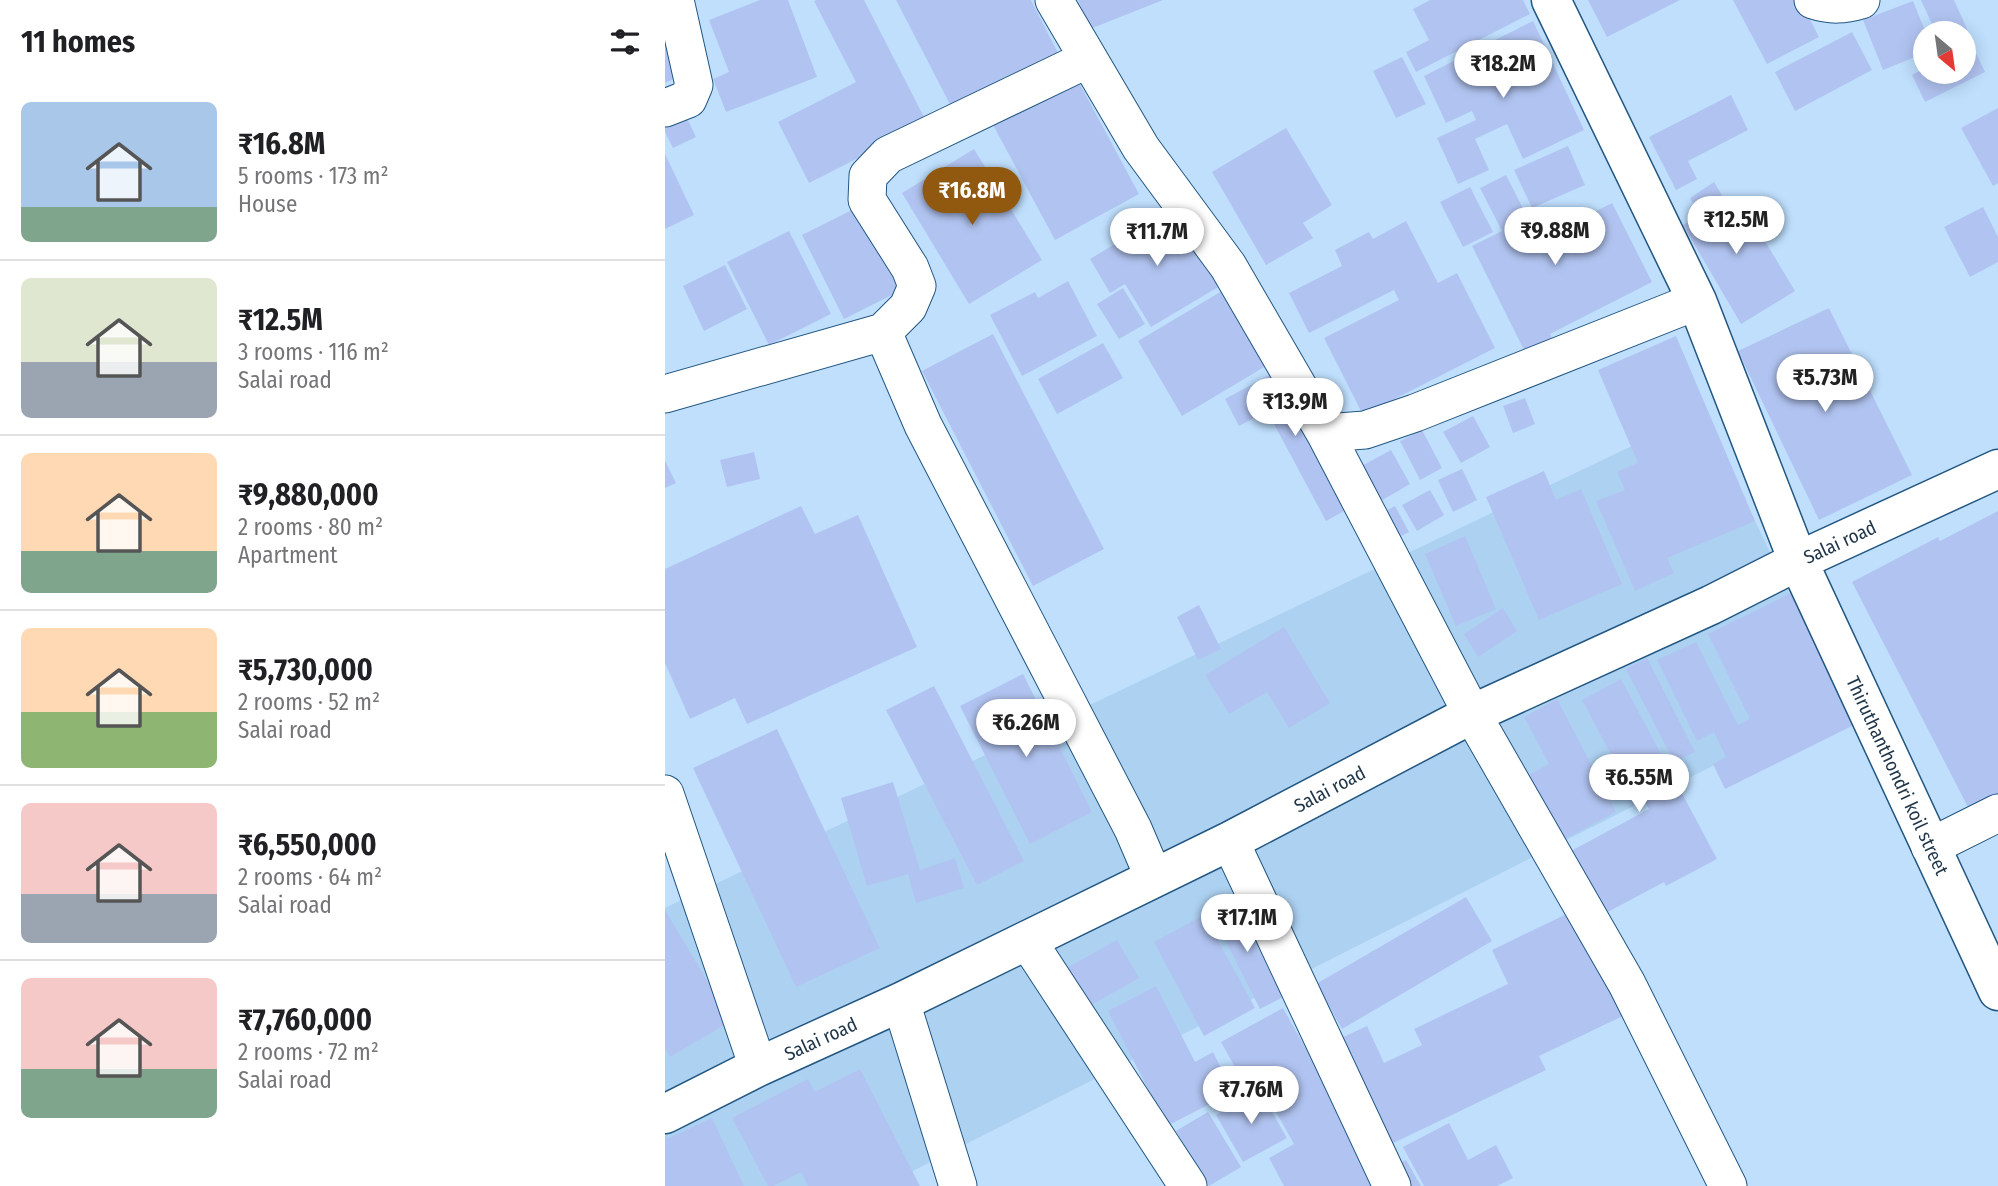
<!DOCTYPE html>
<html lang="en">
<head>
<meta charset="utf-8">
<style>
	:root { --surface:#fff; --page:#f6f6f6; --text:#202124; --muted:#757577; --line:#e0e0e0; --accent:#90590f }
	body { margin:0; font-family:"Fira Sans Condensed",sans-serif; background:var(--page); color:var(--text); height:100vh; display:flex; flex-direction:column; font-size:26px; white-space:nowrap }
	* { box-sizing:border-box; margin:0 }
	p { font-size:23px; color:var(--muted) }
	.icon { flex:none; width:38px; height:38px; fill:none; stroke:currentColor; stroke-width:2; stroke-linecap:round; stroke-linejoin:round }
	.map { position:relative; flex:1; overflow:hidden }
	.details { display:flex; flex-direction:column; background:var(--surface); width:665px }
	.details>* { flex:none }
	.needle { width:46px; rotate:151deg }
	.tools { position:absolute; left:1248px; top:21px; display:grid; gap:14px }
	.tools a { display:grid; place-items:center; width:63px; height:63px; border-radius:50%; background:var(--surface); box-shadow:0 4px 18px #0003; font-size:35px }
	.price { position:absolute; translate:-50% -60px; padding:0 16px; border-radius:24px; background:#fff; color:#222; font-size:23px; line-height:46px; filter:drop-shadow(0 2px 4px #0008) }
	.price::after { content:''; position:absolute; left:50%; top:42px; width:21px; height:16px; margin-left:-10px; background:inherit; clip-path:polygon(0 0,100% 0,50% 100%) }
	.price.on { background:var(--accent); color:#fff }
	ul { padding:0; list-style:none }
	li { display:flex; align-items:center; gap:21px; height:175px; padding:0 21px }
	li+li { border-top:2px solid var(--line) }
	li span { display:grid; place-items:center; flex:none; width:196px; height:140px; border-radius:10px; color:#555 }
	li>.icon { margin-inline-start:auto }
	span .icon { width:84px; height:84px; fill:#fffc; stroke-width:1 }
	li b { font-size:30px }
	h2 { display:flex; justify-content:space-between; align-items:center; height:84px; padding:0 21px; font-size:30px }
	main { display:flex; flex:1; min-height:0 }
	.map>svg:first-child { display:block }
</style>
</head>
<body>
<main>
<section class="details">
<h2>11 homes<svg class="icon" aria-label="filters" viewBox="0 0 24 24"><path d="M4 7h16M4 17h16"/><circle cx="9" cy="7" r="2"/><circle cx="15" cy="17" r="2"/></svg></h2>
<ul>
<li><span style="background:linear-gradient(#a9c7e8 75%,#7fa58c 0)"><svg class="icon" aria-label="home" viewBox="0 0 24 24"><path d="M3 11l9-7 9 7M6 9v11h12V9"/></svg></span><div><b>₹16.8M</b><p>5 rooms · 173 m²</p><p>House</p></div></li>
<li><span style="background:linear-gradient(#dfe7d0 60%,#9aa5b1 0)"><svg class="icon" aria-label="home" viewBox="0 0 24 24"><path d="M3 11l9-7 9 7M6 9v11h12V9"/></svg></span><div><b>₹12.5M</b><p>3 rooms · 116 m²</p><p>Salai road</p></div></li>
<li><span style="background:linear-gradient(#ffd9b3 70%,#7fa58c 0)"><svg class="icon" aria-label="home" viewBox="0 0 24 24"><path d="M3 11l9-7 9 7M6 9v11h12V9"/></svg></span><div><b>₹9,880,000</b><p>2 rooms · 80 m²</p><p>Apartment</p></div></li>
<li><span style="background:linear-gradient(#ffd9b3 60%,#8fb573 0)"><svg class="icon" aria-label="home" viewBox="0 0 24 24"><path d="M3 11l9-7 9 7M6 9v11h12V9"/></svg></span><div><b>₹5,730,000</b><p>2 rooms · 52 m²</p><p>Salai road</p></div></li>
<li><span style="background:linear-gradient(#f6c9c9 65%,#9aa5b1 0)"><svg class="icon" aria-label="home" viewBox="0 0 24 24"><path d="M3 11l9-7 9 7M6 9v11h12V9"/></svg></span><div><b>₹6,550,000</b><p>2 rooms · 64 m²</p><p>Salai road</p></div></li>
<li><span style="background:linear-gradient(#f6c9c9 65%,#7fa58c 0)"><svg class="icon" aria-label="home" viewBox="0 0 24 24"><path d="M3 11l9-7 9 7M6 9v11h12V9"/></svg></span><div><b>₹7,760,000</b><p>2 rooms · 72 m²</p><p>Salai road</p></div></li>
</ul>
</section>
<div class="map">
<svg width="1333" height="1186" viewBox="0 0 1333 1186">
	<rect width="100%" height="100%" fill="#bfdffd"/>
	<path fill="#add1f1" d="M 1038,412 L 1176,701 L 218,1186 L 0,1186 L 0,908 Z"/>
	<path fill="#b1c4f1" d="M 95,0 L 123,0 L 152,77 L 61,112 L 48,79 L 64,72 L 44,20 Z
		M 152,0 L 199,0 L 262,123 L 144,183 L 113,122 L 191,82 L 149,1 Z
		M 231,0 L 366,0 L 395,57 L 289,112 Z
		M 413,0 L 498,0 L 425,29 Z
		M 765,0 L 858,0 L 865,14 L 751,72 L 741,52 L 764,40 L 748,9 Z
		M 923,0 L 1015,0 L 942,37 Z
		M 1068,0 L 1135,0 L 1154,37 L 1102,64 Z
		M 1256,0 L 1289,0 L 1303,31 L 1298,33 L 1271,33 Z
		M 1248,1 L 1261,33 L 1260,53 L 1218,70 L 1198,20 Z
		M 868,21 L 919,130 L 858,159 L 842,124 L 810,139 L 824,170 L 793,184 L 772,138 L 811,120 L 807,111 L 781,123 L 759,76 Z
		M 1187,32 L 1207,70 L 1130,111 L 1110,72 Z
		M 0,42 L 15,76 L 0,83 Z
		M 1307,45 L 1320,72 L 1260,102 L 1247,75 L 1260,68 L 1260,72 L 1298,72 L 1298,49 Z
		M 737,57 L 761,104 L 731,118 L 708,71 Z
		M 411,77 L 474,194 L 390,240 L 327,123 Z
		M 1066,95 L 1083,130 L 1023,161 L 1032,179 L 1011,190 L 984,137 Z
		M 1333,108 L 1333,183 L 1328,186 L 1296,128 Z
		M 20,114 L 31,137 L 8,148 L 0,132 L 0,124 Z
		M 621,128 L 667,205 L 638,223 L 648,238 L 601,265 L 547,172 Z
		M 903,146 L 920,185 L 867,208 L 849,170 Z
		M 309,149 L 377,260 L 304,304 L 237,193 Z
		M 0,154 L 29,215 L 0,229 Z
		M 841,175 L 874,240 L 947,203 L 987,282 L 885,334 L 889,342 L 862,356 L 807,246 L 837,231 L 815,188 Z
		M 1049,182 L 1071,219 L 1083,213 L 1130,291 L 1076,324 L 1018,225 L 1035,215 L 1025,198 Z
		M 805,187 L 828,232 L 798,247 L 775,202 Z
		M 201,203 L 243,287 L 179,319 L 137,235 Z
		M 1318,207 L 1333,237 L 1333,262 L 1305,277 L 1279,227 Z
		M 508,209 L 555,286 L 486,327 L 460,284 L 445,293 L 425,259 Z
		M 741,221 L 773,283 L 792,273 L 830,348 L 698,415 L 659,338 L 734,300 L 729,290 L 644,333 L 624,293 L 677,266 L 670,250 L 704,232 L 708,239 Z
		M 124,231 L 166,314 L 104,345 L 62,262 Z
		M 60,265 L 82,309 L 39,331 L 18,286 Z
		M 403,281 L 432,336 L 357,376 L 325,315 L 370,292 L 373,298 Z
		M 458,288 L 480,324 L 454,339 L 432,304 Z
		M 562,288 L 606,363 L 517,416 L 473,341 Z
		M 1164,308 L 1247,475 L 1154,520 L 1073,351 Z
		M 328,334 L 439,549 L 368,586 L 257,371 Z
		M 1011,336 L 1090,521 L 1002,558 L 1009,573 L 970,591 L 931,501 L 960,490 L 952,472 L 973,463 L 933,370 Z
		M 438,343 L 458,378 L 392,414 L 373,379 Z
		M 617,368 L 690,505 L 661,521 L 602,411 L 574,426 L 560,399 Z
		M 860,398 L 870,424 L 848,433 L 838,406 Z
		M 808,416 L 825,447 L 796,463 L 778,432 Z
		M 757,430 L 777,468 L 755,480 L 735,441 Z
		M 726,450 L 745,484 L 714,502 L 695,467 Z
		M 89,452 L 95,479 L 62,487 L 55,460 Z
		M 0,461 L 11,483 L 0,488 Z
		M 797,469 L 812,500 L 788,512 L 773,480 Z
		M 879,471 L 891,500 L 916,489 L 957,584 L 874,620 L 821,497 Z
		M 765,490 L 779,515 L 752,531 L 737,505 Z
		M 136,506 L 150,534 L 193,515 L 252,647 L 82,724 L 70,698 L 25,719 L 0,663 L 0,569 Z
		M 730,506 L 744,532 L 724,542 L 711,516 Z
		M 1333,511 L 1333,799 L 1306,813 L 1187,582 L 1273,537 L 1275,541 Z
		M 800,536 L 831,609 L 791,626 L 760,554 Z
		M 1134,589 L 1199,720 L 1060,789 L 1048,764 L 1061,757 L 1049,732 L 1032,741 L 992,660 L 1031,642 L 1073,725 L 1085,719 L 1043,634 Z
		M 534,605 L 556,649 L 533,660 L 512,617 Z
		M 838,608 L 852,631 L 813,657 L 799,634 Z
		M 619,627 L 665,703 L 624,728 L 602,692 L 564,714 L 540,675 Z
		M 982,658 L 1030,752 L 1009,762 L 961,669 Z
		M 358,674 L 427,812 L 365,844 L 295,706 Z
		M 956,679 L 1052,859 L 1001,886 L 999,882 L 939,914 L 906,851 L 984,809 L 977,797 L 994,788 L 981,763 L 957,775 L 917,700 Z
		M 269,686 L 359,861 L 312,885 L 221,710 Z
		M 892,699 L 951,812 L 898,840 L 864,775 L 884,764 L 859,717 Z
		M 112,729 L 215,948 L 131,987 L 28,768 Z
		M 228,782 L 255,870 L 290,858 L 299,888 L 251,903 L 243,874 L 202,886 L 176,798 Z
		M 801,897 L 827,941 L 677,1029 L 651,984 Z
		M 569,900 L 618,997 L 595,1009 L 546,912 Z
		M 0,910 L 66,1021 L 5,1057 L 0,1048 Z
		M 910,910 L 960,1015 L 874,1056 L 881,1070 L 722,1146 L 672,1040 L 702,1026 L 719,1063 L 757,1045 L 749,1029 L 843,984 L 827,950 Z
		M 539,915 L 590,1008 L 539,1036 L 489,942 Z
		M 452,940 L 474,978 L 421,1008 L 398,970 Z
		M 491,986 L 530,1062 L 548,1052 L 568,1092 L 502,1126 L 443,1011 Z
		M 618,1008 L 718,1186 L 619,1186 L 604,1158 L 629,1144 L 588,1071 L 576,1078 L 556,1042 Z
		M 195,1069 L 255,1186 L 143,1186 L 136,1172 L 108,1186 L 103,1186 L 67,1118 L 143,1079 L 150,1092 Z
		M 595,1091 L 622,1138 L 578,1162 L 551,1115 Z
		M 543,1112 L 576,1167 L 544,1186 L 511,1131 Z
		M 47,1118 L 79,1186 L 0,1186 L 0,1135 L 2,1139 Z
		M 784,1123 L 803,1160 L 831,1145 L 848,1178 L 832,1186 L 759,1186 L 738,1147 Z
		M 741,1160 L 756,1186 L 739,1186 L 729,1166 Z"/>
	<g fill="none" stroke-linecap="round" stroke-linejoin="round">
		<defs>
			<path id="street" d="M 389,0 L 476,148 L 563,266 L 660,433 L 700,430 L 750,413 L 1032,301
				M 1148,0 C 1166,6 1179,5 1196,0
				M 0,108 L 23,99 L 29,85 L 10,0
				M 218,332 L 258,425 L 468,829 L 489,878
				M 0,394 L 218,332 L 243,307 L 252,286 L 245,268 L 202,200 L 203,176 L 223,155 L 423,59
				M 660,433 L 807,714 L 962,984 L 1063,1186
				M 0,794 L 93,1067
				M 565,841 L 727,1186
				M 1265,847 L 1333,813
				M 362,940 L 523,1186
				M 236,1002 L 293,1186"/>
			<g id="secondary">
				<path id="s1" d="M 886,0 L 1032,301 L 1133,561 L 1333,991"/>
				<path id="s2" d="M 0,1114 L 93,1067 L 236,1002 L 565,841 L 807,714 L 1046,605 L 1133,561 L 1333,469"/>
			</g>
		</defs>
		<use href="#street" stroke="#225782" stroke-width="39"/>
		<use href="#secondary" stroke="#225782" stroke-width="41"/>
		<use href="#street" stroke="#fff" stroke-width="37"/>
		<use href="#secondary" stroke="#fff" stroke-width="38"/>
	</g>
	<g text-anchor="middle" stroke-width="6" stroke-linejoin="round" paint-order="stroke">
		<g font-size="19" fill="#1f3549" stroke="#bfdffd">
			<text dy="7" stroke="none"><textPath href="#s2" startOffset="1307">Salai road</textPath></text>
			<text dy="7" stroke="none"><textPath href="#s1" startOffset="850">Thiruthanthondri koil street</textPath></text>
			<text dy="7" stroke="none"><textPath href="#s2" startOffset="740">Salai road</textPath></text>
			<text dy="7" stroke="none"><textPath href="#s2" startOffset="173">Salai road</textPath></text>
		</g>
	</g>
</svg>
<div class="tools">
<a><svg class="needle" viewBox="-14 -14 28 28"><path d="M0-13l5 13h-10z" fill="#e53935"/><path d="M0 13l5-13h-10z" fill="#757577"/></svg></a>
</div>
<b class="price" style="left:838px;top:100px">₹18.2M</b>
<b class="price on" style="left:307px;top:227px">₹16.8M</b>
<b class="price" style="left:1071px;top:256px">₹12.5M</b>
<b class="price" style="left:890px;top:267px">₹9.88M</b>
<b class="price" style="left:492px;top:268px">₹11.7M</b>
<b class="price" style="left:1160px;top:414px">₹5.73M</b>
<b class="price" style="left:630px;top:438px">₹13.9M</b>
<b class="price" style="left:361px;top:759px">₹6.26M</b>
<b class="price" style="left:974px;top:814px">₹6.55M</b>
<b class="price" style="left:582px;top:954px">₹17.1M</b>
<b class="price" style="left:586px;top:1126px">₹7.76M</b>
</div>
</main>
</body>
</html>
